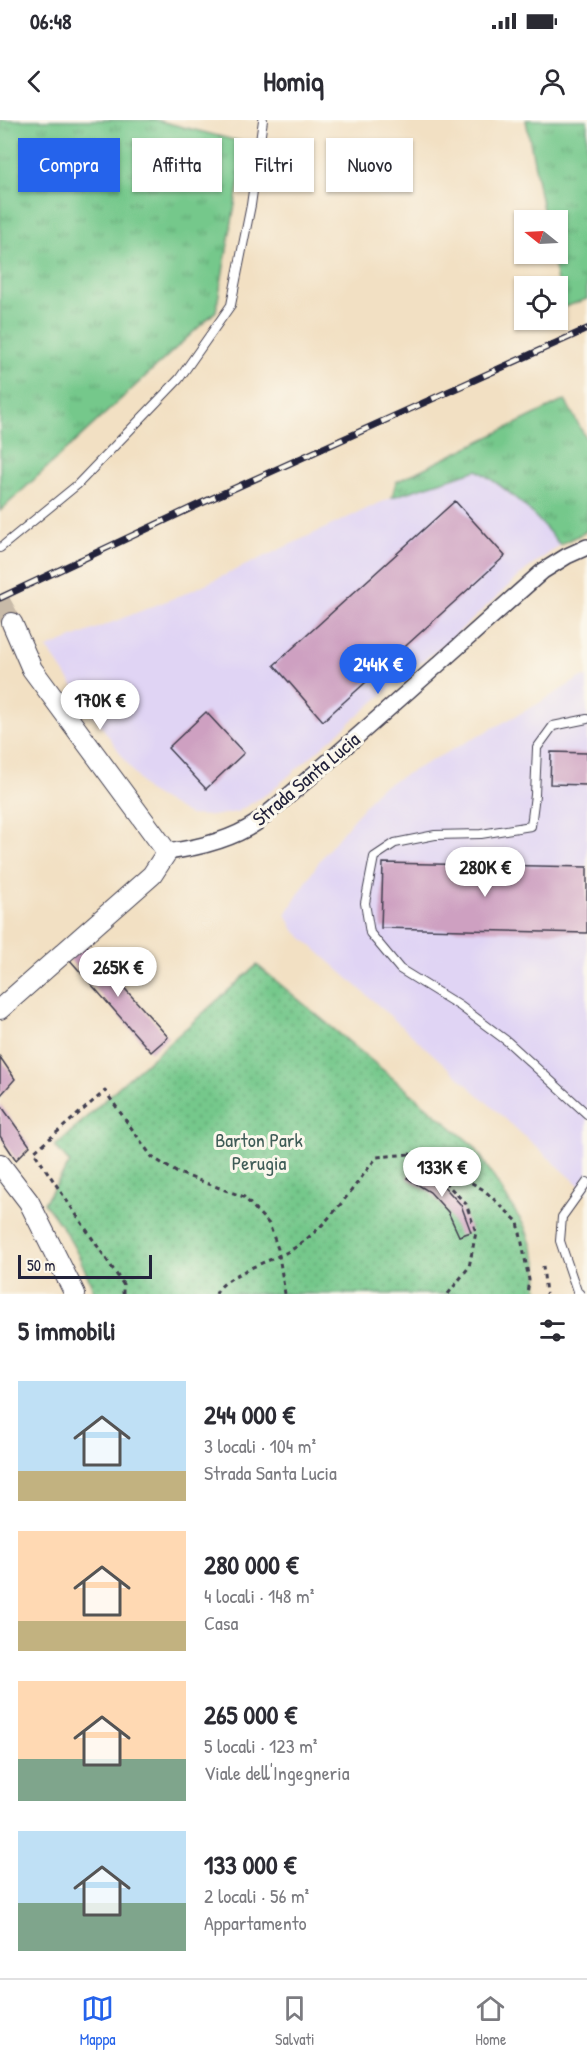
<!DOCTYPE html>
<html lang="it">
<head>
<meta charset="utf-8">
<style>
	:root { --surface:#fff; --page:#f2f2f3; --text:#2b2b33; --muted:#7c7c81; --line:#e1e1e2; --accent:#2563eb }
	body { margin:0; font-family:"Patrick Hand",sans-serif; background:var(--page); color:var(--text); height:100vh; display:flex; flex-direction:column; font-size:22px; white-space:nowrap }
	* { box-sizing:border-box; margin:0 }
	p { font-size:20px; color:var(--muted) }
	.icon { flex:none; width:33px; height:33px; fill:none; stroke:currentColor; stroke-width:2; stroke-linecap:round; stroke-linejoin:round }
	.map { position:relative; height:1174px; overflow:hidden }
	.details { display:flex; flex-direction:column; background:var(--surface); flex:1 }
	.details>* { flex:none }
	.hud { position:absolute; left:18px; top:18px; width:552px; height:54px; display:flex; gap:12px }
	.needle { width:39px; rotate:288deg }
	.buttons { position:absolute; left:514px; top:90px; display:grid; gap:12px }
	.buttons a { display:grid; place-items:center; width:54px; height:54px; border-radius:0px; background:var(--surface); box-shadow:0 2px 4px #0004; font-size:30px }
	.scale { position:absolute; left:18px; bottom:15px; width:134px; box-sizing:border-box; padding-left:6px; border:3px solid #22223b; border-top:0; font-size:16px; line-height:21px; white-space:nowrap; color:#22223b; -webkit-text-stroke:4px #fbf7ec; paint-order:stroke }
	.price { position:absolute; translate:-50% -51px; padding:0 14px; border-radius:21px; background:#fff; color:#222; font-size:20px; line-height:39px; filter:drop-shadow(0 2px 3px #0008) }
	.price::after { content:''; position:absolute; left:50%; top:36px; width:18px; height:14px; margin-left:-9px; background:inherit; clip-path:polygon(0 0,100% 0,50% 100%) }
	.price.selected { background:var(--accent); color:#fff }
	ul { padding:0; list-style:none }
	li { display:flex; align-items:center; gap:18px; height:150px; padding:0 18px }
	li span { display:grid; place-items:center; flex:none; width:168px; height:120px; border-radius:0px; color:#555 }
	li>.icon { margin-inline-start:auto }
	span .icon { width:72px; height:72px; fill:#fffc; stroke-width:1 }
	li b { font-size:26px }
	h2 { display:flex; justify-content:space-between; align-items:center; height:72px; padding:0 18px; font-size:26px }
	.tag { padding:0 21px; border-radius:0px; background:var(--surface); box-shadow:0 2px 4px #0004; font-size:21px; line-height:54px }
	.tag.selected { background:var(--accent); color:#fff }
	.status { display:flex; justify-content:space-between; align-items:center; height:42px; padding:0 30px; background:var(--surface); direction:ltr }
	.status svg { height:16px; fill:currentColor }
	header { display:flex; justify-content:space-between; align-items:center; height:78px; padding:0 18px; background:var(--surface); font-size:27px; font-weight:800 }
	.menu { display:flex; justify-content:space-around; align-items:center; height:84px; border-top:2px solid var(--line); background:var(--surface); font-size:16px; color:var(--muted) }
	.menu a { display:grid; justify-items:center; gap:3px }
	.menu .selected { color:var(--accent) }
	.map>svg:first-child { display:block }
</style>
</head>
<body>
<div class="status"><b>06:48</b><svg viewBox="0 0 49 12"><path d="M0 12V9h3v3zM5 12V6h3v6zM10 12V3h3v9zM15 12V0h3v12zM26 1h20v11H26zM47 4h2v5h-2z"/></svg></div>
<header><svg class="icon" aria-label="back" viewBox="0 0 24 24"><path d="M15 5l-7 7 7 7"/></svg>Homiq<svg class="icon" aria-label="person" viewBox="0 0 24 24"><circle cx="12" cy="8" r="4"/><path d="M4 21q1-7 8-7t8 7"/></svg></header>
<div class="map">
<svg width="587" height="1174" viewBox="0 0 587 1174">
	<defs>
		<pattern id="grass-tufts" width="24" height="20" patternUnits="userSpaceOnUse" patternTransform="scale(1.5)"><rect width="24" height="20" fill="#75c88b"/><path d="M3 7l-1-3M5 7V3M7 7l1-3M15 17l-1-3M17 17v-4M19 17l1-3" fill="none" stroke="#60a273"/></pattern>
		<pattern id="park-dots" width="8" height="8" patternUnits="userSpaceOnUse" patternTransform="scale(1.5)"><rect width="8" height="8" fill="#75c88b"/><path d="M2 2h.1M6 6h.1" fill="none" stroke="#60a273" stroke-width="1.8" stroke-linecap="round"/></pattern>
	</defs>
	<rect width="100%" height="100%" fill="#fbf7ec"/>
	<filter id="ink" filterUnits="userSpaceOnUse"><feTurbulence type="fractalNoise" baseFrequency=".0167" numOctaves="2"/><feDisplacementMap in="SourceGraphic" scale="12" xChannelSelector="R" yChannelSelector="G"/><feConvolveMatrix kernelMatrix="1 2 1 2 8 2 1 2 1" color-interpolation-filters="sRGB"/></filter>
	<filter id="wash" filterUnits="userSpaceOnUse"><feTurbulence type="fractalNoise" baseFrequency=".008" numOctaves="4" result="noise"/><feDisplacementMap in="SourceGraphic" scale="24" xChannelSelector="R" yChannelSelector="G"/><feGaussianBlur stdDeviation="1.35" result="paint"/><feColorMatrix in="noise" values="0 0 0 0 0 0 0 0 0 0 0 0 0 0 0 0 0 1.4 0 .05"/><feComposite in="paint" operator="in"/></filter>
	<g filter="url(#wash)">
		<rect width="100%" height="100%" fill="#f2e0c3"/>
		<path fill="#e0d4f4" d="M 477,350 L 503,367 L 526,386 L 560,425 L 526,450 L 453,517 L 405,555 L 270,672 L 237,692 L 212,696 L 189,695 L 146,670 L 47,528 L 184,474 L 392,377 Z
			M 587,557 L 587,1072 L 294,810 L 286,794 L 320,740 L 378,669 L 536,585 L 580,558 Z"/>
		<path fill="url(#grass-tufts)" stroke="#4c7563" stroke-width="1.5" d="M 0,0 L 156,0 L 246,23 L 216,191 L 0,391 Z
			M 526,0 L 587,0 L 587,179 L 562,188 L 552,134 L 558,134 L 558,100 L 545,100 Z
			M 565,280 L 587,320 L 587,411 L 560,425 C 534,393 513,372 477,350 L 392,377 L 396,362 Z"/>
		<path fill="url(#park-dots)" stroke="#4c7563" stroke-width="1.5" d="M 257,845 L 474,1026 L 525,1107 L 538,1144 L 537,1174 L 95,1174 C 80,1136 70,1115 44,1083 L 70,1043 L 55,1026 C 87,999 115,967 149,941 Z"/>
		<g id="blocks">
			<path fill="#cea0c1" d="M 455,381 L 505,436 L 323,601 L 274,545 Z
				M 206,592 L 244,633 L 206,669 L 168,628 Z
				M 551,632 L 587,633 L 587,665 L 550,664 Z
				M 383,743 L 587,747 L 587,813 L 381,808 Z
				M 85,824 L 168,917 L 151,932 L 69,839 Z
				M 0,937 L 15,959 L 0,976 Z
				M 0,984 L 30,1026 L 16,1040 L 0,1016 Z
				M 415,1045 L 439,1061 L 461,1085 L 471,1112 L 459,1116 L 448,1092 L 430,1072 L 407,1058 Z"/>
		</g>
	</g>
	<g filter="url(#ink)">
		<use href="#blocks" fill-opacity="0" stroke="#413e4f" stroke-width="1.5"/>
		<g fill="none" stroke-linecap="round" stroke-linejoin="round">
			<path stroke="#c8baa8" stroke-width="20" stroke-dasharray="20 10" stroke-linecap="butt" d="M 0,481 L 12,503"/>
			<defs>
				<path id="service" d="M 0,428 L 77,365 L 179,259 L 231,185 L 251,85 L 263,0
					M 587,599 L 553,606 L 537,628 L 535,675 L 531,706 L 481,714 L 435,715 L 395,723 L 374,737 L 365,783 L 370,813 L 400,849 L 460,886 L 507,921 L 587,994
					M 580,1174 L 577,1171 L 560,1121 L 562,1097 L 587,1062"/>
				<path id="minor" d="M 167,732 C 197,728 231,720 256,703 C 354,622 448,535 543,451 L 567,436 L 587,427"/>
				<path id="tertiary" d="M 0,889 L 152,755 L 167,732 L 32,549 L 12,503
					M 0,1044 L 29,1082 L 75,1174"/>
			</defs>
			<use href="#service" stroke="#413e4f" stroke-width="10"/>
			<use href="#minor" stroke="#413e4f" stroke-width="18"/>
			<use href="#tertiary" stroke="#413e4f" stroke-width="22"/>
			<path stroke="#413e4f" stroke-width="3" stroke-dasharray="4.5 4.5" stroke-linecap="butt" d="M 543,1146 L 546,1174
				M 123,1174 L 123,1164 L 34,1032 L 105,971 L 152,1037 L 176,1052 L 244,1077 L 269,1104 L 278,1129 L 285,1174
				M 216,1174 C 224,1154 272,1141 291,1130 C 327,1108 351,1070 377,1037 L 410,1034
				M 448,1174 L 469,1147 L 476,1112 L 466,1084 L 445,1062 L 410,1034 L 441,1045 L 484,1070 L 518,1102 L 529,1160 L 527,1174"/>
			<use href="#service" stroke="#fff" stroke-width="8"/>
			<use href="#minor" stroke="#fff" stroke-width="15"/>
			<use href="#tertiary" stroke="#fff" stroke-width="20"/>
			<defs>
				<path id="rail" d="M 0,478 L 204,382 L 587,209"/>
			</defs>
			<use href="#rail" stroke="#22223b" stroke-width="7"/>
			<use href="#rail" stroke="#fbf7ec" stroke-width="4.5" stroke-dasharray="14" stroke-linecap="butt"/>
		</g>
	</g>
	<g text-anchor="middle" stroke-width="6" stroke-linejoin="round" paint-order="stroke">
		<g font-size="20" fill="#22223b" stroke="#fbf7ec">
			<text transform="translate(306 659) rotate(-40)" y="7">Strada Santa Lucia</text>
		</g>
		<g font-size="20" fill="#3f5c57" stroke="#fbf7ec">
			<text x="259" y="1027">Barton Park<tspan x="259" dy="23">Perugia</tspan></text>
		</g>
	</g>
</svg>
<div class="buttons">
<a><svg class="needle" viewBox="-14 -14 28 28"><path d="M0-13l5 13h-10z" fill="#e53935"/><path d="M0 13l5-13h-10z" fill="#7c7c81"/></svg></a>
<a><svg class="icon" aria-label="locate" viewBox="0 0 24 24"><circle cx="12" cy="12" r="6"/><path d="M12 2v4M12 18v4M2 12h4M18 12h4"/></svg></a>
</div>
<div class="scale">50 m</div>
<b class="price selected" style="left:378px;top:575px">244K €</b>
<b class="price" style="left:100px;top:611px">170K €</b>
<b class="price" style="left:485px;top:778px">280K €</b>
<b class="price" style="left:118px;top:878px">265K €</b>
<b class="price" style="left:442px;top:1078px">133K €</b>
<div class="hud">
<a class="tag selected">Compra</a>
<a class="tag">Affitta</a>
<a class="tag">Filtri</a>
<a class="tag">Nuovo</a>
</div>
</div>
<section class="details">
<h2>5 immobili<svg class="icon" aria-label="filters" viewBox="0 0 24 24"><path d="M4 7h16M4 17h16"/><circle cx="9" cy="7" r="2"/><circle cx="15" cy="17" r="2"/></svg></h2>
<ul>
<li><span style="background:linear-gradient(#bfe0f5 75%,#c2b280 0)"><svg class="icon" aria-label="home" viewBox="0 0 24 24"><path d="M3 11l9-7 9 7M6 9v11h12V9"/></svg></span><div><b>244 000 €</b><p>3 locali · 104 m²</p><p>Strada Santa Lucia</p></div></li>
<li><span style="background:linear-gradient(#ffd9b3 75%,#c2b280 0)"><svg class="icon" aria-label="home" viewBox="0 0 24 24"><path d="M3 11l9-7 9 7M6 9v11h12V9"/></svg></span><div><b>280 000 €</b><p>4 locali · 148 m²</p><p>Casa</p></div></li>
<li><span style="background:linear-gradient(#ffd9b3 65%,#7fa58c 0)"><svg class="icon" aria-label="home" viewBox="0 0 24 24"><path d="M3 11l9-7 9 7M6 9v11h12V9"/></svg></span><div><b>265 000 €</b><p>5 locali · 123 m²</p><p>Viale dell'Ingegneria</p></div></li>
<li><span style="background:linear-gradient(#bfe0f5 60%,#7fa58c 0)"><svg class="icon" aria-label="home" viewBox="0 0 24 24"><path d="M3 11l9-7 9 7M6 9v11h12V9"/></svg></span><div><b>133 000 €</b><p>2 locali · 56 m²</p><p>Appartamento</p></div></li>
</ul>
</section>
<nav class="menu">
<a class="selected"><svg class="icon" aria-label="map" viewBox="0 0 24 24"><path d="M3 6l6-2 6 2 6-2v14l-6 2-6-2-6 2zM9 4v14M15 6v14"/></svg>Mappa</a>
<a><svg class="icon" aria-label="saved" viewBox="0 0 24 24"><path d="M7 4h10v16l-5-4-5 4z"/></svg>Salvati</a>
<a><svg class="icon" aria-label="home" viewBox="0 0 24 24"><path d="M3 11l9-7 9 7M6 9v11h12V9"/></svg>Home</a>
</nav>
</body>
</html>
